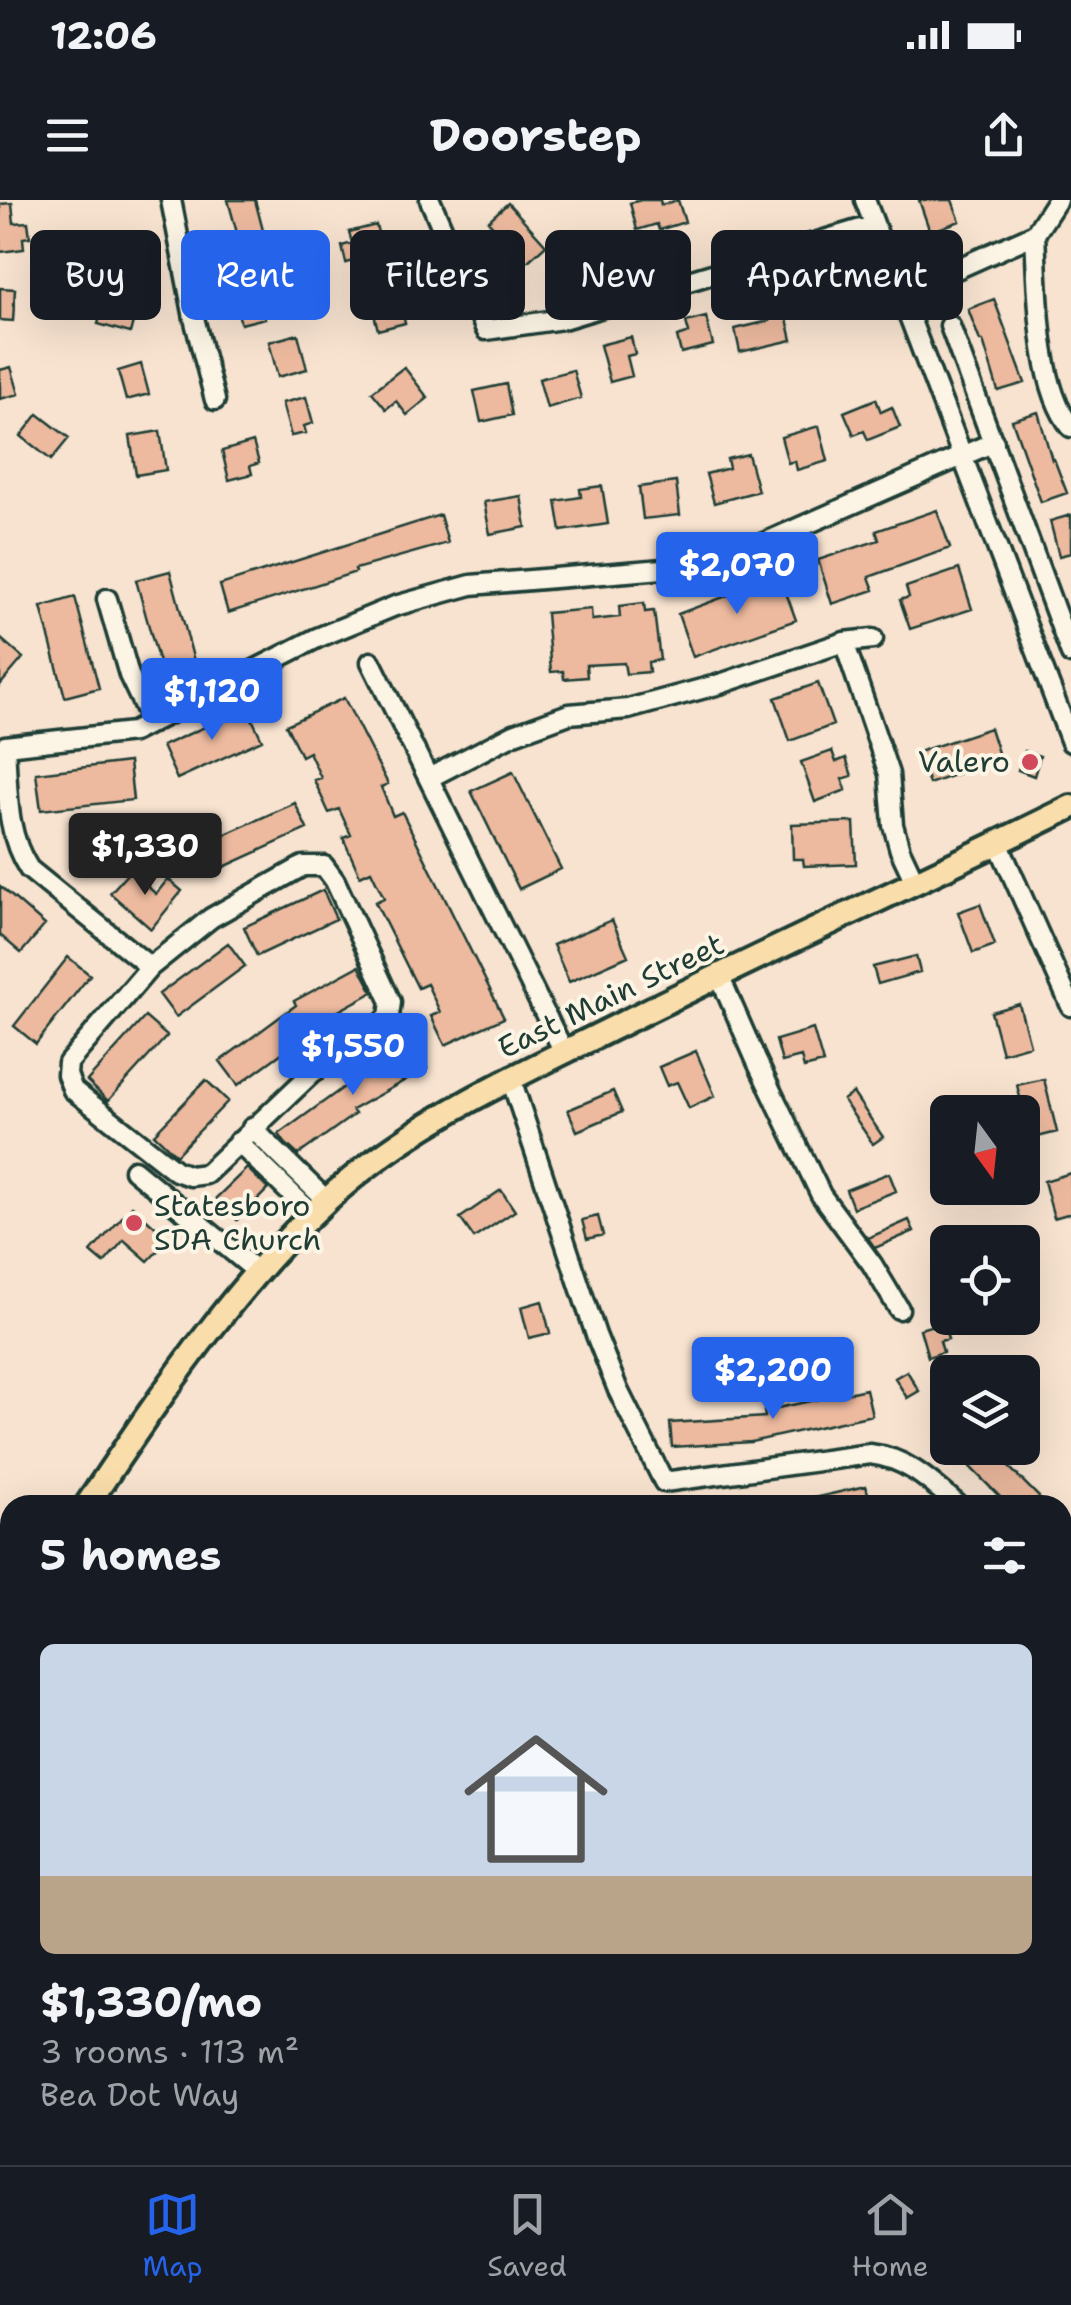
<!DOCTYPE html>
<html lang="en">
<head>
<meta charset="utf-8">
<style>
	:root { --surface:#171b24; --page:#242831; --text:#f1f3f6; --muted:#9ea1a6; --line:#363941; --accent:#2563eb }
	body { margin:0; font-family:"Shantell Sans",sans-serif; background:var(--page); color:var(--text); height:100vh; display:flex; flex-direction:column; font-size:38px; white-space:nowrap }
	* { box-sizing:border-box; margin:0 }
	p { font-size:32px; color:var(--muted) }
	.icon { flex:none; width:55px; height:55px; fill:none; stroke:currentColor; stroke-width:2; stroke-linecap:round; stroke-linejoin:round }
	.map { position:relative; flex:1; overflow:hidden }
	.drawer { position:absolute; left:0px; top:1295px; width:1072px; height:670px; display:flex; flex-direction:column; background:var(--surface); border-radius:30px 30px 0 0; box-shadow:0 10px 40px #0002 }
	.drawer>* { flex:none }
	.guide { position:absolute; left:30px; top:30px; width:1012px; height:90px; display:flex; gap:20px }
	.needle { width:65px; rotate:165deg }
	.fabs { position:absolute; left:930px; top:895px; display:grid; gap:20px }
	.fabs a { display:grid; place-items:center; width:110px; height:110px; border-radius:15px; background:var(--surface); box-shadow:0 10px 40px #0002; font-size:50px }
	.price { position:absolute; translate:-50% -85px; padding:0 22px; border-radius:10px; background:var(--accent); color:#fff; font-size:32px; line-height:65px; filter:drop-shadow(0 2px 5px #0008) }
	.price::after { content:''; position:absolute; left:50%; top:60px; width:30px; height:22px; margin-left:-15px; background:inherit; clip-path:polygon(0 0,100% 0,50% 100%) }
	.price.selected { background:#222; color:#fff }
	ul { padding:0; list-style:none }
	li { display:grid; align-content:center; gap:20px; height:530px; padding:0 40px }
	li span { display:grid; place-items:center; height:310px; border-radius:15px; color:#555 }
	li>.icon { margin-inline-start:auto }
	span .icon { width:180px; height:180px; fill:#fffc; stroke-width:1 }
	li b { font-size:42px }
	h2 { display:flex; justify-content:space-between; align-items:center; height:120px; padding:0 40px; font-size:42px }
	.tag { padding:0 35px; border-radius:15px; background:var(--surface); box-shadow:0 10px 40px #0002; font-size:35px; line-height:90px }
	.tag.selected { background:var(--accent); color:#fff }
	.status { display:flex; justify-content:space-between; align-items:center; height:70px; padding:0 50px; background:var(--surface); direction:ltr }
	.status svg { height:28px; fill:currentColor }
	header { display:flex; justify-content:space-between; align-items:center; height:130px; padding:0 40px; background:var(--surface); font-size:45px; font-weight:700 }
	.tabs { display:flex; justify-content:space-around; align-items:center; height:140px; border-top:2px solid var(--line); background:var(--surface); font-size:28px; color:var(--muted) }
	.tabs a { display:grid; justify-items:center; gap:5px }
	.tabs .selected { color:var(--accent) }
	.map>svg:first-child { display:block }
</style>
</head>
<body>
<div class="status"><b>12:06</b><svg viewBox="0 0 49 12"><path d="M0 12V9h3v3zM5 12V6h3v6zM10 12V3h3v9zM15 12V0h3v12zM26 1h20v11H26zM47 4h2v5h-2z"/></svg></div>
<header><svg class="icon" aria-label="menu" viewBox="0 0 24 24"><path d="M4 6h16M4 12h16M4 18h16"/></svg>Doorstep<svg class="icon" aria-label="share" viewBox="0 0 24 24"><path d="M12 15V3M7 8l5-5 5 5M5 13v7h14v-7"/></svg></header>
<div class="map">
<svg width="1071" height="1965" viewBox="0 0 1071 1965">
	<rect width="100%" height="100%" fill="#f8e3d0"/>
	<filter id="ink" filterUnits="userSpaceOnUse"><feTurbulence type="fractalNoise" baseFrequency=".01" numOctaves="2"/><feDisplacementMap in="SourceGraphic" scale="20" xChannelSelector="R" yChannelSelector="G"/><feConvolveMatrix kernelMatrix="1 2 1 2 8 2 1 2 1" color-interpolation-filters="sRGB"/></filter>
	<g filter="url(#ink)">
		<path fill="#edba9f" stroke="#1f3d34" stroke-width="2.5" d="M 228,0 L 255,0 L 265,38 L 240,44 Z
			M 641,0 L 660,0 L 661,5 L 678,0 L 685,22 L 659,30 L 657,24 L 637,30 L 630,3 Z
			M 919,0 L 952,0 L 960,21 L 930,32 Z
			M 12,3 L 14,23 L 28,22 L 30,37 L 23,38 L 24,49 L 0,52 L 0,4 Z
			M 508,3 L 546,45 L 526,63 L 488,21 Z
			M 376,25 L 389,74 L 366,80 L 360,59 L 346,63 L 342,46 L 352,43 L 349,32 Z
			M 251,68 L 265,118 L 241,124 L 232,90 L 240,87 L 236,72 Z
			M 0,88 L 15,89 L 13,121 L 0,120 Z
			M 781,93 L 792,140 L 740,152 L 735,129 L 769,121 L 763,97 Z
			M 398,95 L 405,123 L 378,130 L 371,102 Z
			M 106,96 L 123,101 L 121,108 L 136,111 L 130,133 L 98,124 Z
			M 994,99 L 1025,183 L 998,191 L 983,141 L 980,141 L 968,109 Z
			M 706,117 L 713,145 L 681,153 L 677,137 L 689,133 L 686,122 Z
			M 298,134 L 307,169 L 278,177 L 269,142 Z
			M 631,137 L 635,154 L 627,156 L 632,176 L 610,182 L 600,145 Z
			M 141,164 L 149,194 L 126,200 L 118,171 Z
			M 11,167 L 19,194 L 0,199 L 0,170 Z
			M 404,167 L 428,198 L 407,215 L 396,201 L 386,209 L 372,192 Z
			M 573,170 L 581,198 L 547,208 L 539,179 Z
			M 506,184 L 512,215 L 481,222 L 474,191 Z
			M 306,197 L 313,223 L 304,226 L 306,233 L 291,236 L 282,203 Z
			M 876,199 L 881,212 L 892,207 L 900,227 L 868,240 L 864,231 L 854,235 L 844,212 Z
			M 1038,212 L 1052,260 L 1054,259 L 1067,293 L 1041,302 L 1012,220 Z
			M 38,214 L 69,238 L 51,260 L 21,236 Z
			M 819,226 L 828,261 L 797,270 L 795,261 L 788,263 L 781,237 Z
			M 160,231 L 166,270 L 136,275 L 130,236 Z
			M 253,242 L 259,263 L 250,266 L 252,274 L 229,280 L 222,251 Z
			M 748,254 L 758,291 L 714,303 L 706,274 L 729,268 L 727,259 Z
			M 676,282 L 680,315 L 643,319 L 639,287 Z
			M 602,286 L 608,324 L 561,331 L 556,301 L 581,297 L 580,289 Z
			M 521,296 L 526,327 L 490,334 L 484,302 Z
			M 937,310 L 950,348 L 869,377 L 874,390 L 832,404 L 818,360 L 879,340 L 876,331 Z
			M 440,315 L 448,343 L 355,369 L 356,372 L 228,413 L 220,385 Z
			M 1071,315 L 1071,353 L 1059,356 L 1050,321 Z
			M 959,369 L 972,409 L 910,429 L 900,400 L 909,397 L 906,387 Z
			M 170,371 L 194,461 L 161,470 L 136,380 Z
			M 780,376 L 796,420 L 693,457 L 678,414 Z
			M 75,397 L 99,488 L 65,497 L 41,407 Z
			M 644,403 L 645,412 L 654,411 L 660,460 L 648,462 L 649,472 L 626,474 L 624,463 L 586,465 L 587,477 L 564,479 L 563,471 L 551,472 L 546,413 L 591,409 L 592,420 L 620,417 L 619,406 Z
			M 0,438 L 23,458 L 0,485 Z
			M 818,483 L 833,525 L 790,541 L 775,498 Z
			M 344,498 L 388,584 L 381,587 L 393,616 L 402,612 L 504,818 L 445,845 L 431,816 L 440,812 L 427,784 L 418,788 L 375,702 L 384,698 L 371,671 L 360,676 L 343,638 L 351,635 L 339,609 L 329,613 L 314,580 L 321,578 L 309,552 L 301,556 L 286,525 Z
			M 247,508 L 262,540 L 177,579 L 162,546 Z
			M 990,528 L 1000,559 L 929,584 L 918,552 Z
			M 832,551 L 836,562 L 846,558 L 852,576 L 842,579 L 846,590 L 815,602 L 801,562 Z
			M 1025,551 L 1040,556 L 1034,576 L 1018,570 Z
			M 129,562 L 133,600 L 41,610 L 36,573 Z
			M 513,572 L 561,669 L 519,689 L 471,591 Z
			M 295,603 L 307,629 L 204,676 L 192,649 Z
			M 854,622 L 856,664 L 804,666 L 803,659 L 793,659 L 792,624 Z
			M 130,671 L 156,694 L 168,679 L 182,691 L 151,729 L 110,693 Z
			M 0,686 L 45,725 L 21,753 L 0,735 Z
			M 323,690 L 336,719 L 257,756 L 244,727 Z
			M 980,704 L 995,745 L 973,753 L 958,712 Z
			M 612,720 L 628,756 L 569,782 L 553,745 Z
			M 228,743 L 245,766 L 176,817 L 159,794 Z
			M 916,756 L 920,772 L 878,784 L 873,767 Z
			M 68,757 L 90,775 L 36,844 L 14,826 Z
			M 359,766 L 373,792 L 293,836 L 297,842 L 238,885 L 220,861 L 296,805 L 294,801 Z
			M 1019,804 L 1030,845 L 1002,853 L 991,812 Z
			M 145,817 L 167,836 L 108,901 L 87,881 Z
			M 813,829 L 823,863 L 804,868 L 801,857 L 782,862 L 776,840 Z
			M 412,843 L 427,868 L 352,910 L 355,914 L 298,955 L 285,943 L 279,934 L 351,882 L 349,879 Z
			M 696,851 L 715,896 L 689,908 L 677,882 L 667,886 L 659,867 Z
			M 1044,879 L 1057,932 L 1030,939 L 1017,885 Z
			M 206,880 L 228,901 L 176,955 L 154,934 Z
			M 613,891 L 622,912 L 577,931 L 568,910 Z
			M 853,893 L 883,937 L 873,944 L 843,900 Z
			M 247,968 L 268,989 L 237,1020 L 216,998 Z
			M 889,973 L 896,991 L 853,1008 L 846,990 Z
			M 1071,973 L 1071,1013 L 1054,1018 L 1044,981 Z
			M 501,990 L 515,1011 L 474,1038 L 460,1018 Z
			M 132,1006 L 169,1039 L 148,1061 L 124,1040 L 104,1063 L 91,1052 Z
			M 598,1016 L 603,1035 L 587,1039 L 582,1020 Z
			M 909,1020 L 914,1031 L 875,1048 L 868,1038 Z
			M 542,1101 L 550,1133 L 529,1138 L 521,1107 Z
			M 943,1122 L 948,1139 L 940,1141 L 943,1152 L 928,1157 L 920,1129 Z
			M 907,1171 L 919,1191 L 907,1198 L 895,1178 Z
			M 866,1189 L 872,1215 L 751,1242 L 672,1247 L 670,1223 L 765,1217 L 764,1211 Z
			M 972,1248 L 990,1248 L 1039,1297 L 1031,1305 L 1008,1305 L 961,1258 Z
			M 866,1286 L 871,1305 L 806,1305 L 805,1300 Z"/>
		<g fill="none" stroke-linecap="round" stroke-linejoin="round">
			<defs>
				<path id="minor" d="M 171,0 L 194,118 L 215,200
					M 430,0 L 486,130 L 563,119 L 874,25
					M 865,0 L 1071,542
					M 1035,34 C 1038,88 1037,186 1071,227
					M 898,89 L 943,75 L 1035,34 L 1057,0
					M 950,126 L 1071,454
					M 107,399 L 129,475 L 152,523
					M 844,442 L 889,574 L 893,625 L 900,650 L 915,682
					M 371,462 L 564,852
					M 429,578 L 514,534 L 569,514 L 628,509 L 720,484 L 844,442 L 873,439
					M 998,643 L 1071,806
					M 303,666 L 324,666 L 335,681 L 391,802 L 389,816 L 380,826 L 312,873 L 206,974 L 190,976 L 176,971 L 73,890 L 67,875 L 68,863 L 150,767 L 211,718 Z
					M 150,767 L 29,669 C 5,633 8,588 5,546 L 133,532 L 317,438 L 395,406 L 471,385 L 699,366 L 732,357 L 994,242
					M 719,775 L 757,862 L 821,995 L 872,1064 L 899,1109
					M 511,879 L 596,1135 L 618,1190 L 664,1282 L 870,1254 C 907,1258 931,1282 958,1305
					M 252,928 L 327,1001
					M 238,942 L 313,1015
					M 134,970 L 259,1073"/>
				<path id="major" d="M 87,1305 C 164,1190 255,1053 365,968 C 441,909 529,870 615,827 C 766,751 920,682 1071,607
					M 0,1434 L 10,1419"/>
				<path id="highway" d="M 0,1665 L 10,1676
					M 0,1735 L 10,1746
					M 198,1955 L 207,1965
					M 261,1955 L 270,1965"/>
			</defs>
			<use href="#minor" stroke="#1f3d34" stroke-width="25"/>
			<use href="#major" stroke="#1f3d34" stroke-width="30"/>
			<use href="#highway" stroke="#1f3d34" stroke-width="32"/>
			<use href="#minor" stroke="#fcf5e5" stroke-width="18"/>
			<use href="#major" stroke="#f9deab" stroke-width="22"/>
			<use href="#highway" stroke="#f9deab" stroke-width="25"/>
		</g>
	</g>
	<g fill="#d1495b" stroke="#fcf5e5" stroke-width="4">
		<circle cx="1030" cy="562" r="10"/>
		<circle cx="134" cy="1023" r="10"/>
	</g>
	<g text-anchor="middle" stroke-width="8" stroke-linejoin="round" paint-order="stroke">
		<g font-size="30" fill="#1f3d34" stroke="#fcf5e5" text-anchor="end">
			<text x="1010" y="572">Valero</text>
			<text x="154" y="1016" text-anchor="start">Statesboro<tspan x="154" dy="34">SDA Church</tspan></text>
		</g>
		<g font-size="30" fill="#1f3d34" stroke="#fcf5e5">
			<text transform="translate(611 796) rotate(-26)" y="10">East Main Street</text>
		</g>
	</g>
</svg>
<div class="fabs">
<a><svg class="needle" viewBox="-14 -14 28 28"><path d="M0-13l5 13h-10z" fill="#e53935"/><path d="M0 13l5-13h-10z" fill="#9ea1a6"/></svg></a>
<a><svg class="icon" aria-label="locate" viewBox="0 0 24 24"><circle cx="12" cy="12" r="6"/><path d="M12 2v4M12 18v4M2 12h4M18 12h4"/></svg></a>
<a><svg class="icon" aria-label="layers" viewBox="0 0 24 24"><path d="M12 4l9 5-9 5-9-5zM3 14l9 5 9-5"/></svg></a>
</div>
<b class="price" style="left:737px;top:417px">$2,070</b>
<b class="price" style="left:212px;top:543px">$1,120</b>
<b class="price selected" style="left:145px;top:698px">$1,330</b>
<b class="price" style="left:353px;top:898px">$1,550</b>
<b class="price" style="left:773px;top:1222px">$2,200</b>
<div class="guide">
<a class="tag">Buy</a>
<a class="tag selected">Rent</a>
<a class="tag">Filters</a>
<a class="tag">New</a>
<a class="tag">Apartment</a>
</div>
<section class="drawer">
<h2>5 homes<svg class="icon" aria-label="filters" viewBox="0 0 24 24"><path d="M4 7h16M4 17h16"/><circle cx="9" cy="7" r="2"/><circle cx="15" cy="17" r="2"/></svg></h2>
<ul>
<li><span style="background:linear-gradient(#c9d6e8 75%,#b9a48a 0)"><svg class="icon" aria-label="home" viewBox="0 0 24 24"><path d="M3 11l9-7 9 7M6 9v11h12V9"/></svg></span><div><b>$1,330/mo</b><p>3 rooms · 113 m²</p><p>Bea Dot Way</p></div></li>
</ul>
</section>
</div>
<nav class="tabs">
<a class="selected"><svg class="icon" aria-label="map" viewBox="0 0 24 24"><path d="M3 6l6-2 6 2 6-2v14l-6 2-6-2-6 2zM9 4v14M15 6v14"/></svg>Map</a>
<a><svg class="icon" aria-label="saved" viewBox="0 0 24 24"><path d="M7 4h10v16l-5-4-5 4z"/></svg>Saved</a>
<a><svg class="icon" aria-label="home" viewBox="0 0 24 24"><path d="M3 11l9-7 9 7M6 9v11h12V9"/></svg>Home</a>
</nav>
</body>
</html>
